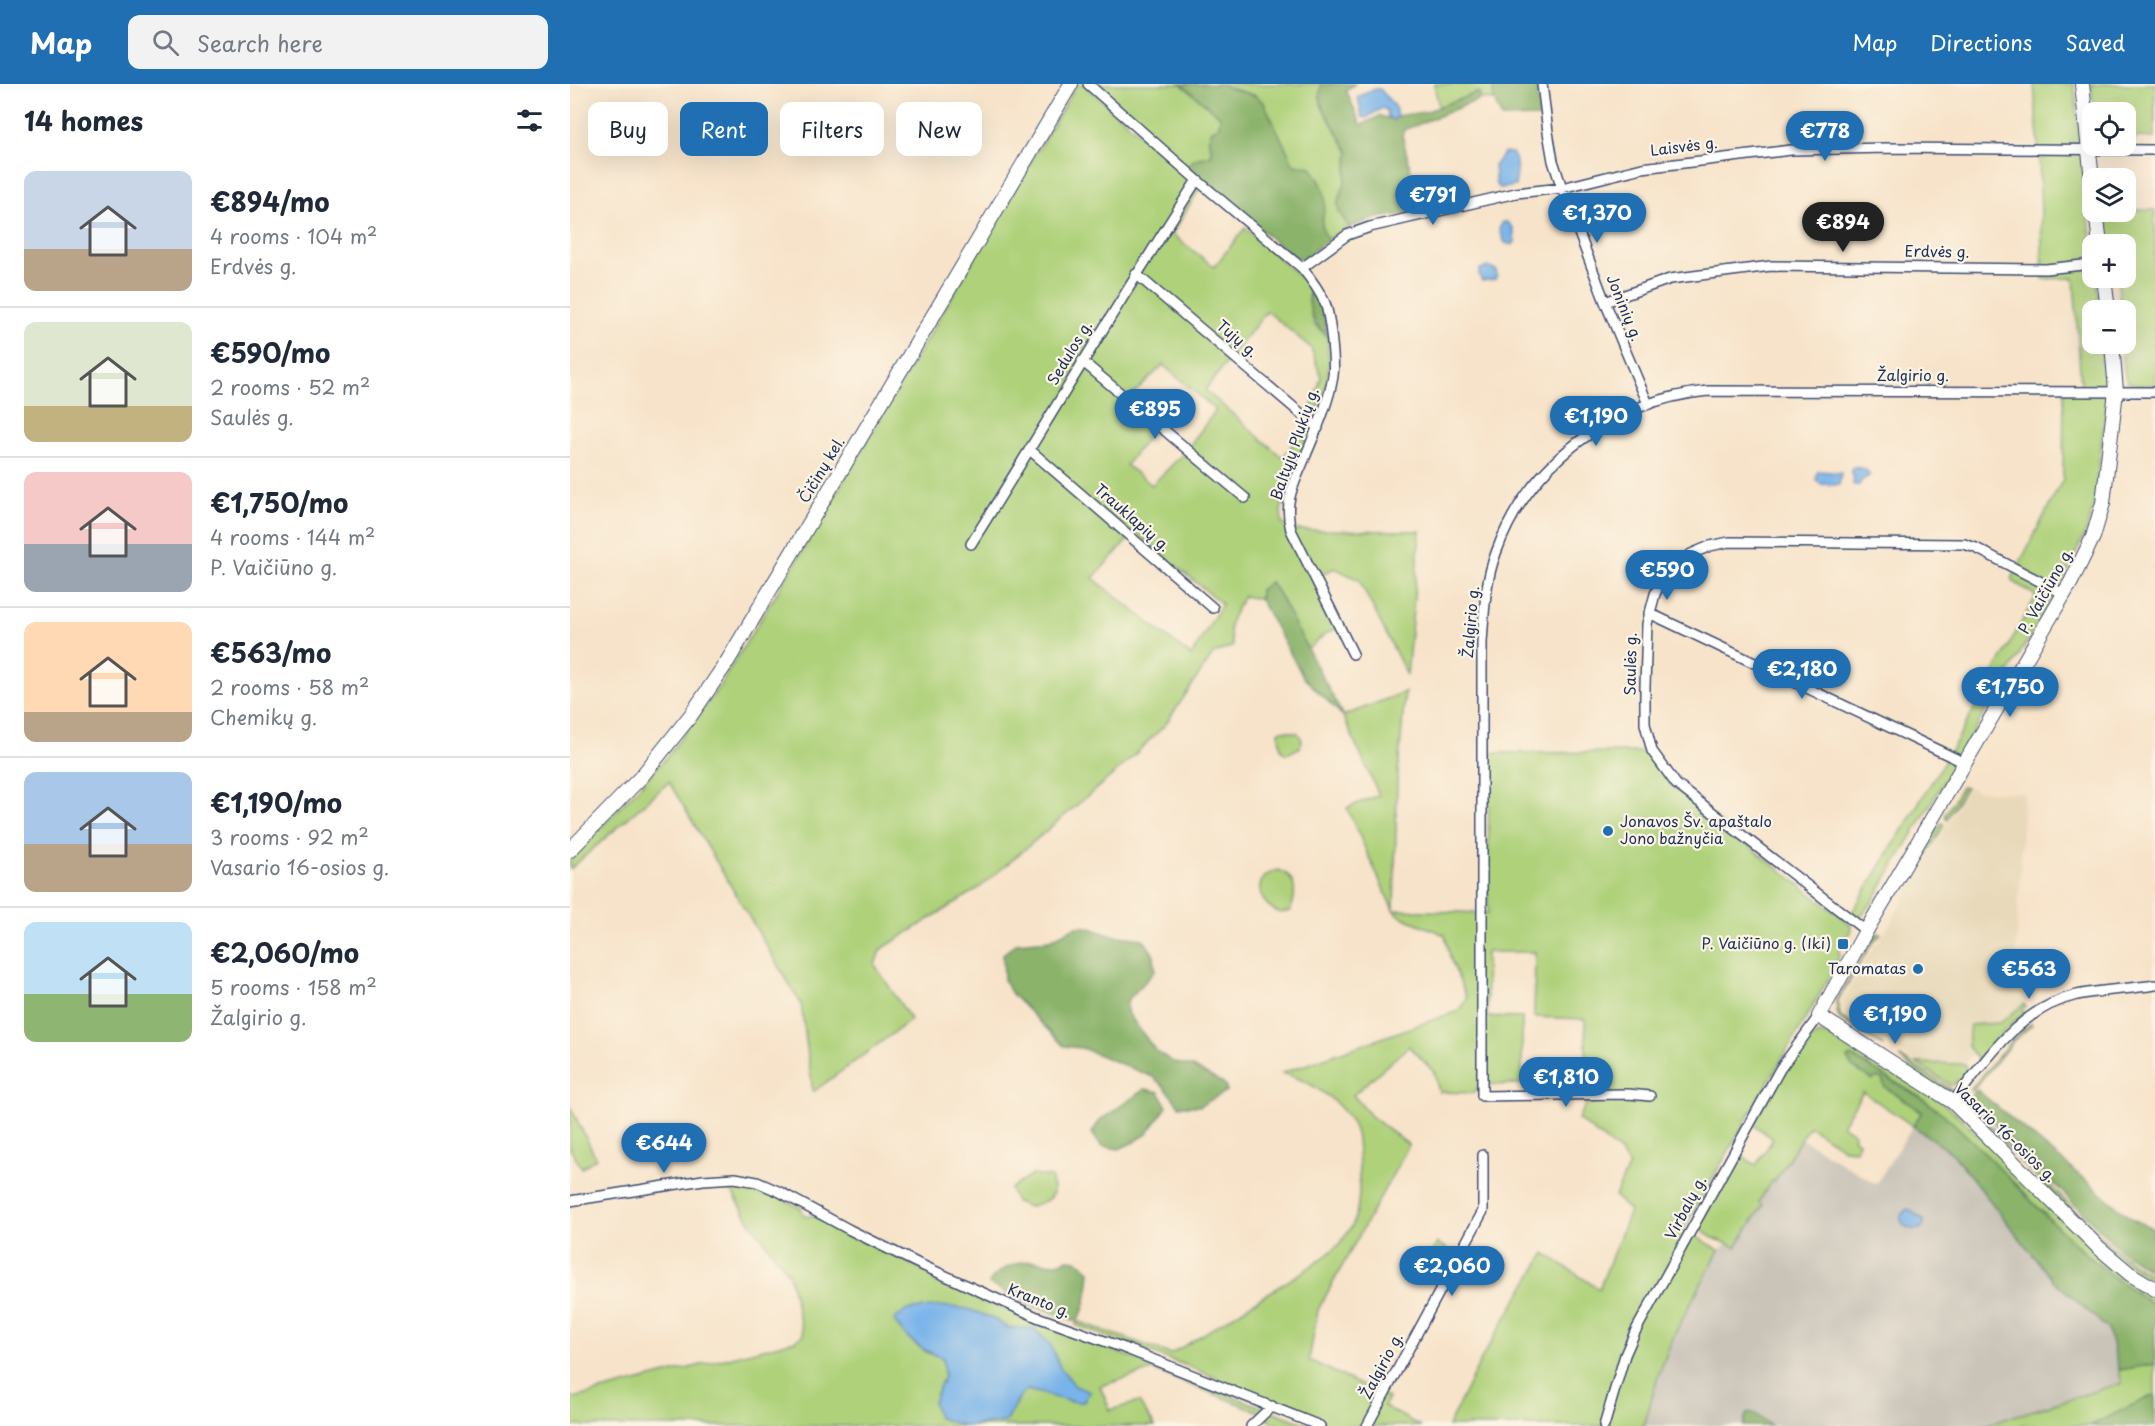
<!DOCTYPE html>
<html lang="en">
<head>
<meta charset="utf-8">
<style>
	:root { --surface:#fff; --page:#f2f2f3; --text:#1f2937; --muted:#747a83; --line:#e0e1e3; --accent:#1f6fb2 }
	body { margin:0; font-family:"Playpen Sans",sans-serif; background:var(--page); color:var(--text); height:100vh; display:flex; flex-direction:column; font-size:22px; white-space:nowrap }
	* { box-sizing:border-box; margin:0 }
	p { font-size:20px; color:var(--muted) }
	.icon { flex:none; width:33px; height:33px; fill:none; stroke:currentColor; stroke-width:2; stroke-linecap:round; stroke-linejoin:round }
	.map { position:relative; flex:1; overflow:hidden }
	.side { display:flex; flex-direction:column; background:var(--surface); width:570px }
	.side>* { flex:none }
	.top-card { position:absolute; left:18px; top:18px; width:570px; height:54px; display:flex; gap:12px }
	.fabs { position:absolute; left:1512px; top:18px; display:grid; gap:12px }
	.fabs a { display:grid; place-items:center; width:54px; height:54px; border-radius:12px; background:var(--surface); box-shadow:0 6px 24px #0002; font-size:30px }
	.price { position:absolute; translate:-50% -51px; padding:0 14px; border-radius:21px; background:var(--accent); color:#fff; font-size:20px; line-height:39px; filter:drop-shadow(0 2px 3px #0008) }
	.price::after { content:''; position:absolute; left:50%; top:36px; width:18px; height:14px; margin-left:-9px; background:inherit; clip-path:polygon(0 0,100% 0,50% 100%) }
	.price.selected { background:#222; color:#fff }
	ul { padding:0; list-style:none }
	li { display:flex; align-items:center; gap:18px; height:150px; padding:0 24px }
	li+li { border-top:2px solid var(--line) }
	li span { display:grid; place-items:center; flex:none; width:168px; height:120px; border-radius:12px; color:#555 }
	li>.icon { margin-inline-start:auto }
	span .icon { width:72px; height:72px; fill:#fffc; stroke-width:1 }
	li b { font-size:26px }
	h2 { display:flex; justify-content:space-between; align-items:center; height:72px; padding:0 24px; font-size:26px }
	.chip { padding:0 21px; border-radius:12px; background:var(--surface); box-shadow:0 6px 24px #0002; font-size:21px; line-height:54px }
	.chip.selected { background:var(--accent); color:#fff }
	header { display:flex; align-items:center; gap:36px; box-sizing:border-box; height:84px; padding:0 30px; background:var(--accent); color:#fff }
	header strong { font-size:28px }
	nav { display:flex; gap:33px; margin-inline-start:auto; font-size:21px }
	.search { width:420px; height:54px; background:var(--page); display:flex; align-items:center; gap:15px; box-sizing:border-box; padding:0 21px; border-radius:12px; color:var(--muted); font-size:22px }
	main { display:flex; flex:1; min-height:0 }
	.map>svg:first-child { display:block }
</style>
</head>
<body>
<header>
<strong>Map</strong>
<div class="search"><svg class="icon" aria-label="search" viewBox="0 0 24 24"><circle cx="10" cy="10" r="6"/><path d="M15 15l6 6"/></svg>Search here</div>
<nav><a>Map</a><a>Directions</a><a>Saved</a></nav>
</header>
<main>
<section class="side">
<h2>14 homes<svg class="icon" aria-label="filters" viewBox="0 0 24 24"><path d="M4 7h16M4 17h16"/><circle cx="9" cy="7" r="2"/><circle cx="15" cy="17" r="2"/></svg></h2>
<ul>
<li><span style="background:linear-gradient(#c9d6e8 65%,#b9a48a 0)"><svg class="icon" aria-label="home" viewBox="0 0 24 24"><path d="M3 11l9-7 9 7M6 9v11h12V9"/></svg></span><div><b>€894/mo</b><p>4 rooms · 104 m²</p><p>Erdvės g.</p></div></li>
<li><span style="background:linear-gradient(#dfe7d0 70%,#c2b280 0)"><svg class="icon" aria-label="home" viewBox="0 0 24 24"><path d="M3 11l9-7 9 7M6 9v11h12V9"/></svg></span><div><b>€590/mo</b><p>2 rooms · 52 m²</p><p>Saulės g.</p></div></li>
<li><span style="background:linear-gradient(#f6c9c9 60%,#9aa5b1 0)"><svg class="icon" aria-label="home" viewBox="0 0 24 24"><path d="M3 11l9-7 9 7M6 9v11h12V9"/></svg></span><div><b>€1,750/mo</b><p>4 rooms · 144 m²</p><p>P. Vaičiūno g.</p></div></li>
<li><span style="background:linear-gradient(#ffd9b3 75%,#b9a48a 0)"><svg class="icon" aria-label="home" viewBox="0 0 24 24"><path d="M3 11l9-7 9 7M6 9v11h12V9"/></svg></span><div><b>€563/mo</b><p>2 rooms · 58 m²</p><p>Chemikų g.</p></div></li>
<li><span style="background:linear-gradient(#a9c7e8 60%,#b9a48a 0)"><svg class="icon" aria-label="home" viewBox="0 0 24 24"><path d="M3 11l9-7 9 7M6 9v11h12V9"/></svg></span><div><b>€1,190/mo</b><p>3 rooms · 92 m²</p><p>Vasario 16-osios g.</p></div></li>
<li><span style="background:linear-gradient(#bfe0f5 60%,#8fb573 0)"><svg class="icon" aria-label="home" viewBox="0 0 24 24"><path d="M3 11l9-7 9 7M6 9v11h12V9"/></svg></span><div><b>€2,060/mo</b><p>5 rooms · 158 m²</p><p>Žalgirio g.</p></div></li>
</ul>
</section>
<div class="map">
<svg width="1585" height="1342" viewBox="0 0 1585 1342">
	<rect width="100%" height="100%" fill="#fcf5e5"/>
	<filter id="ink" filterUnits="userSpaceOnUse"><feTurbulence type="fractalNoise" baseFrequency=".0167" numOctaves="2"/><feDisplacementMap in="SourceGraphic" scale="12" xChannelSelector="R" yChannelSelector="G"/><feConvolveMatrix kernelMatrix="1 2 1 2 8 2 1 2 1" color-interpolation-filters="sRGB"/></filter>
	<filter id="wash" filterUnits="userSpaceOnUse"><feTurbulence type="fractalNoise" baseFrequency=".008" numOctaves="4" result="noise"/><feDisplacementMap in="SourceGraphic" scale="24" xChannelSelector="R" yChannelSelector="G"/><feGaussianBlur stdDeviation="1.35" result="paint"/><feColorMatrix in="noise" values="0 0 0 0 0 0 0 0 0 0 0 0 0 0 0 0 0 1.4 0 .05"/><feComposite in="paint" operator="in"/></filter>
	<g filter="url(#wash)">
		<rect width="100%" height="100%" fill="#f7e3c9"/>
		<path fill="#e8d9ba" d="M 1399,703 L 1407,707 L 1454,709 L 1445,887 L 1457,917 L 1398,962 L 1403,969 L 1394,980 L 1346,979 L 1273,930 L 1272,917 L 1302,865 L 1313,852 Z"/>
		<path fill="#c9c3b8" d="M 1343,1042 L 1383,1070 L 1482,1195 L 1538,1245 L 1552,1299 L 1412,1342 L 1201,1342 L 1185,1330 L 1176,1331 L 1173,1342 L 1074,1342 L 1088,1292 L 1104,1251 L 1149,1166 L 1159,1159 L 1166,1163 L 1193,1121 L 1189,1118 L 1202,1097 L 1204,1098 L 1231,1054 L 1306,1100 Z"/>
		<path fill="#afd17a" stroke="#65806c" stroke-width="1.5" fill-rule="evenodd" d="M 507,0 L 515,1 L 630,104 L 602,150 L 644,183 L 675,144 L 740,202 L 738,215 L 744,240 L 757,252 L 759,276 L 757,298 L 711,426 L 712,440 L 727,446 L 850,447 L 837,591 L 789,496 L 765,484 L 748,492 L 772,542 L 755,550 L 737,566 L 708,509 L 701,498 L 690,506 L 690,515 L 674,512 C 663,532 655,539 663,562 L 643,570 L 595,641 L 553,682 L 409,804 L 310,866 L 305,881 L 341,936 L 243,1008 L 231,920 L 99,698 L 0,785 L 0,777 L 97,673 L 147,606 L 227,476 ZM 697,227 L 741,264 L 751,293 L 736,342 L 713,374 L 635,306 ZM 593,281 L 646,326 L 615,368 L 582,401 L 556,381 L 586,343 L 555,318 ZM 565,448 L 652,520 L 621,572 L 523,494 Z
			M 526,0 L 611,0 L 650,32 L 649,42 L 638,55 L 642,66 L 641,72 L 625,75 L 617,83 Z
			M 653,0 L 751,0 L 750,13 L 752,23 L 779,68 L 775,99 L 768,117 L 769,128 L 779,143 L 758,156 L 751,145 L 753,135 L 741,83 L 724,81 L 686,12 L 656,3 Z
			M 864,0 L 923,0 L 924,16 L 910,15 L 909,8 L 869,23 Z
			M 1464,0 L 1504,0 L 1522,163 L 1522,194 L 1526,194 L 1530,226 L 1522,226 L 1522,260 L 1530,260 L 1532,281 L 1537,288 L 1537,317 L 1524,421 L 1517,445 L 1494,495 L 1302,819 L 1291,832 L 1287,833 L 1281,830 L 1382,665 L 1466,512 L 1441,496 L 1493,395 L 1494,302 L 1511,302 L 1504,194 L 1473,195 L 1469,70 Z
			M 1521,0 L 1585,0 L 1585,54 L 1568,53 L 1556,59 L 1556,28 L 1524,28 Z
			M 1556,126 L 1585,126 L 1585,301 L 1568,301 L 1558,298 L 1555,292 L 1551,260 L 1556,260 L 1556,226 L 1551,226 L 1547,194 L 1556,194 L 1556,160 L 1540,160 L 1536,128 Z
			M 835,608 L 827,700 L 824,826 L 918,829 L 919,669 L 1074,668 C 1082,671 1093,692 1100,700 L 1281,841 L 1280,850 L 1278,850 L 1268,868 L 1270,869 L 1266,882 L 1113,1145 L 1149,1166 L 1104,1251 L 1088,1292 L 1074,1342 L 878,1342 L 914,1270 L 975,1169 L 1029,1205 L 1060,1127 L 1045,1112 L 1059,1081 L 1049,1067 L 1008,1035 L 1018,1017 L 1015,935 L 964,933 L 965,868 L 916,868 L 917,933 L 952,934 L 952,1000 L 909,1001 L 904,1009 L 869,1008 L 864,988 L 839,962 L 783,1011 L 801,1032 L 839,1061 L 748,1226 L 739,1276 L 818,1314 L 814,1322 L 850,1342 L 760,1342 L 620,1283 L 506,1241 L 507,1237 L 601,1270 C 637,1248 673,1225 710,1202 C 726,1192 757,1174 769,1160 C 774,1154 782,1144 784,1137 C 792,1117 789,1076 787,1055 C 783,1024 741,996 712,989 L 888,927 L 897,915 L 880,873 L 875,851 L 832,833 L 823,826 L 777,724 L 809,711 L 773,632 Z
			M 712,646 L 728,649 L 732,656 L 729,664 L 717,670 L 713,668 L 710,662 L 709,648 Z
			M 1392,703 L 1396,703 L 1377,735 L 1375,731 Z
			M 1373,739 L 1374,741 L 1347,788 L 1355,765 L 1370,740 Z
			M 709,786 C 727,792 727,811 720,827 L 711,829 C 687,821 680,792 709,786 Z
			M 1307,849 L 1311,850 L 1300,862 L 1268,916 L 1270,932 L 1314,962 L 1270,935 L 1267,927 L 1266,917 Z
			M 1454,920 L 1456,923 L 1452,926 L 1454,930 L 1437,944 L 1411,975 L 1408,976 L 1398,962 L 1400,941 L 1430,939 Z
			M 1461,939 L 1462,941 L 1443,957 L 1402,1007 L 1400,1006 L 1442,956 Z
			M 1250,950 L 1257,951 L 1363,1012 L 1389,1032 L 1564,1199 L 1585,1212 L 1585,1221 C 1502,1172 1445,1093 1373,1030 L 1348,1012 L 1281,972 L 1313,996 L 1314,1002 L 1352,1029 L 1343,1042 L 1293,1008 L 1272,1041 L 1285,1050 L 1283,1054 L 1288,1058 L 1286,1066 L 1274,1065 L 1239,1042 L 1204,1098 L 1201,1097 L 1189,1118 L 1193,1121 L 1166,1163 L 1141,1153 L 1129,1143 L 1168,1070 L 1186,1081 L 1203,1055 L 1183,1040 C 1196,1018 1227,957 1250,950 Z
			M 1330,973 L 1382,1006 C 1368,1007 1343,984 1330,975 Z
			M 1346,979 L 1394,980 L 1399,989 L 1392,999 L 1388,996 L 1385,1000 L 1380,1001 Z
			M 1399,1020 L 1536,1158 L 1567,1183 L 1585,1194 L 1585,1200 L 1549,1174 L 1449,1076 Z
			M 0,1022 L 26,1074 L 12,1084 L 0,1065 Z
			M 462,1091 L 482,1093 L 483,1109 L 478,1116 L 459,1123 L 446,1118 L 440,1105 Z
			M 157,1099 C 187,1101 207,1111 232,1125 L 233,1131 L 237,1133 L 242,1131 L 376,1197 L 448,1230 L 741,1342 L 708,1342 L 690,1328 L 583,1286 L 530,1302 L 540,1326 L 569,1318 L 585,1342 L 0,1342 L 0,1315 L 224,1257 L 233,1251 L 219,1190 L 180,1138 ZM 420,1233 L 438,1244 L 463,1244 L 480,1260 L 489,1283 L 505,1302 L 520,1309 L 500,1318 L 479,1310 L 456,1306 L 450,1310 L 446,1322 L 365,1312 L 374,1293 L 373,1274 L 358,1269 L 344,1259 Z
			M 867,1159 L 878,1165 L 869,1181 L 858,1175 Z
			M 1585,1280 L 1585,1311 L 1520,1342 L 1412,1342 L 1552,1299 L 1549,1286 Z"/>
		<path fill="#8bb36a" stroke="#537164" stroke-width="1.5" d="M 611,0 L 653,0 L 656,3 L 686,12 L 694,19 L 724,81 L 741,83 C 747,92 754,102 755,114 C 756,133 746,138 758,156 L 732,175 L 722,172 L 617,83 L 625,75 L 641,72 C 642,62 638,56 641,47 L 649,42 L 650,32 Z
			M 751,0 L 785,0 L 776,6 L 791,41 L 810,32 L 824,36 L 827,32 L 855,28 L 909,8 L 910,15 L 834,46 L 832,51 L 844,100 L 847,106 L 857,111 L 859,126 L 807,134 L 779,143 L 769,128 L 768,117 L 775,99 L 779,68 L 752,23 L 750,13 Z
			M 923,0 L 966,0 L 970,33 L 932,34 L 924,16 Z
			M 740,202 L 753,222 L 757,252 C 741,237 737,223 740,202 Z
			M 700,498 L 708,509 L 773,632 L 734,594 L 690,515 L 690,506 Z
			M 505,843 L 517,843 L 540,851 L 573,855 L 584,871 L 585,887 L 557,917 L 557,928 L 585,966 L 603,978 L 623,983 L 654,1000 L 657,1007 L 630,1022 L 609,1022 L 595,1004 L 583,993 L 512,964 L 494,962 L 442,910 L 434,896 L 433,870 L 447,859 L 480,856 Z
			M 1281,972 L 1348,1012 L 1373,1030 C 1445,1093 1502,1172 1585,1221 L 1585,1280 L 1549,1286 L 1538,1245 L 1482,1195 L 1383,1070 L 1343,1042 L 1352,1028 L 1314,1002 L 1313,996 L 1307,993 L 1303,996 L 1282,983 L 1277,974 Z
			M 575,1005 L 589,1008 L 597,1023 L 577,1050 L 564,1058 L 549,1065 L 531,1062 L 522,1049 L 529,1037 Z
			M 1407,1006 L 1562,1135 L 1583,1144 L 1585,1190 L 1550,1166 L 1403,1018 L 1402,1011 Z
			M 498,1175 L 507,1176 L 520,1187 C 519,1202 517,1225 507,1237 L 458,1220 L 419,1200 C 424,1187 446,1178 460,1177 C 477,1176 477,1185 498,1175 Z
			M 1585,1311 L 1585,1342 L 1520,1342 L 1581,1312 Z
			M 1179,1329 L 1185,1330 L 1201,1342 L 1173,1342 L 1176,1331 Z"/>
		<path fill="#78b3e9" stroke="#4a71a4" stroke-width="1.5" d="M 805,5 L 810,5 L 825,23 L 827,32 L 824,36 L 818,33 L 817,26 L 812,24 L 796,34 L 792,33 L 788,13 Z
			M 934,69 L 942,69 C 948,76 947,92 945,102 L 930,104 L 926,101 L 924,82 Z
			M 933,138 L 937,138 L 943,144 L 945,158 L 942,161 L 935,159 L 929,145 Z
			M 920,183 L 926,186 L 927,191 L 925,195 L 912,197 L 909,191 L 910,185 Z
			M 1283,383 L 1294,385 L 1299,389 L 1299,392 L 1292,396 L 1289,401 L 1284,401 L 1283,399 L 1284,394 L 1281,387 Z
			M 1248,387 L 1271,389 L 1269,401 L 1250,400 L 1246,396 Z
			M 1338,1125 L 1354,1136 L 1354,1141 L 1350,1145 C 1336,1148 1322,1134 1338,1125 Z
			M 370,1222 L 398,1225 L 420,1233 L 438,1244 L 463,1244 L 480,1260 L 490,1283 L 505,1302 L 520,1308 L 513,1318 C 494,1319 475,1309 456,1306 C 447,1312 442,1328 435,1338 L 395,1342 L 368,1334 L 363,1318 L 374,1293 L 373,1274 C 353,1267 335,1255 324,1236 L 337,1226 Z"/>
	</g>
	<g filter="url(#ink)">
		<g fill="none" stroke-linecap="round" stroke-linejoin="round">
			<defs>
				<path id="street" d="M 518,0 L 627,96 L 732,184 C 741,195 749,206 755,219 C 760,232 765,278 763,292 C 759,318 746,347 736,371 C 725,399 713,415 721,446 L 783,570
					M 972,0 L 978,48 L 983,77 L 992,104 L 1035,218 L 1078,320
					M 732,184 L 777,151 L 800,143 L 946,109 L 992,104 L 1072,84 L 1221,66 L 1318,64 L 1585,66
					M 566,190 L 748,344
					M 1035,218 L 1100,195 L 1201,182 L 1476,185 L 1522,180
					M 512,277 L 675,414
					M 460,366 L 643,524
					M 401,460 C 477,339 549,216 627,96
					M 1079,529 L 1395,679
					M 1296,847 L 1106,700 L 1082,667 L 1075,640 L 1075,602 L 1077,540 L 1085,510 L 1093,494 L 1121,470 L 1140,462 L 1159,458 L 1394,460 L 1406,464 L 1494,510
					M 1080,1012 L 1058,1010 L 912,1012 L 912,559 C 914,529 915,498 926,469 C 958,379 1044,316 1138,307 L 1585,308
					M 1383,1018 C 1417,975 1449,924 1507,911 C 1532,906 1559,905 1585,901
					M 0,1117 L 133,1096 L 165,1094 L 187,1098 L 210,1108 L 280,1146 L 347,1179 L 467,1233 L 554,1264 L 750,1342
					M 681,1342 L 702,1322
					M 797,1342 L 913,1127 L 913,1071
					M 1034,1342 L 1055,1271 L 1065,1248 L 1210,985 L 1249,932"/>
				<path id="secondary" d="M 1512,0 L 1522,96
					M 1526,128 L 1530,160
					M 1534,194 L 1538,226
					M 1542,260 L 1546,307 L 1533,419 L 1523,453 L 1501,498 L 1296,847 L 1249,932 L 1383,1018 L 1528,1163 L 1560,1190 L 1585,1205
					M 0,766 L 72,692 L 121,631 L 157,578 L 501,0"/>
			</defs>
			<use href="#street" stroke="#3c4a6e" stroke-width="12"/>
			<use href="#secondary" stroke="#3c4a6e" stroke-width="16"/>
			<use href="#street" stroke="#fff" stroke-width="9"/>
			<use href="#secondary" stroke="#fff" stroke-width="14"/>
		</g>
	</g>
	<g fill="#1f6fb2" stroke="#fcf5e5" stroke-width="2">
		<circle cx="1038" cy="747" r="6"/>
		<rect x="1267" y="854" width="12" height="12" rx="3"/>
		<circle cx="1348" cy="885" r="6"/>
	</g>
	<g text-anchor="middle" stroke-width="4.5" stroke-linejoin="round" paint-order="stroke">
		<g font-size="15" fill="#1b2f5e" stroke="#fcf5e5">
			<text transform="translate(1114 63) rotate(-7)" y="5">Laisvės g.</text>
			<text transform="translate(1367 168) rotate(1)" y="5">Erdvės g.</text>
			<text transform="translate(1054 224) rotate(68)" y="5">Joninių g.</text>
			<text transform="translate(667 255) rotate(40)" y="5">Tujų g.</text>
			<text transform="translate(500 269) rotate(-59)" y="5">Sedulos g.</text>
			<text x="1343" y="297">Žalgirio g.</text>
			<text transform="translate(725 360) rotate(-71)" y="5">Baltųjų Plukių g.</text>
			<text transform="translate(252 386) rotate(-59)" y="5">Čičinų kel.</text>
			<text transform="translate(562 434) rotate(41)" y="5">Trauklapių g.</text>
			<text transform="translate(1476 507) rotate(-61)" y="5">P. Vaičiūno g.</text>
			<text transform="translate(901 538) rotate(-85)" y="5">Žalgirio g.</text>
			<text transform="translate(1061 580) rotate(-89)" y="5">Saulės g.</text>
			<text transform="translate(1435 1049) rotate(44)" y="5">Vasario 16-osios g.</text>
			<text transform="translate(1116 1124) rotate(-62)" y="5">Virbalų g.</text>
			<text transform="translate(469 1217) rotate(22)" y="5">Kranto g.</text>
			<text transform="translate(812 1282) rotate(-62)" y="5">Žalgirio g.</text>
		</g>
		<g font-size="15" fill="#1b2f5e" stroke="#fcf5e5" text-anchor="end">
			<text x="1050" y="743" text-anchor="start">Jonavos Šv. apaštalo<tspan x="1050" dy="17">Jono bažnyčia</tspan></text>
			<text x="1261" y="865">P. Vaičiūno g. (Iki)</text>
			<text x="1336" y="890">Taromatas</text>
		</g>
	</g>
</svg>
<div class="fabs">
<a><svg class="icon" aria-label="locate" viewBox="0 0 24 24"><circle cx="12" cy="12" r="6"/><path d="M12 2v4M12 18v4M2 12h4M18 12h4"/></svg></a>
<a><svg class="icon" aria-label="layers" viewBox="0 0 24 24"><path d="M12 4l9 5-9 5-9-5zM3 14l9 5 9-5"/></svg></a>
<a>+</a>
<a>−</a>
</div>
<b class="price" style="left:1255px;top:78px">€778</b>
<b class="price" style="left:863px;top:142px">€791</b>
<b class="price" style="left:1027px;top:160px">€1,370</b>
<b class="price selected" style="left:1273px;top:169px">€894</b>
<b class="price" style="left:585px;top:356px">€895</b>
<b class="price" style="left:1026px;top:363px">€1,190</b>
<b class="price" style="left:1097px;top:517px">€590</b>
<b class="price" style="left:1232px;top:616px">€2,180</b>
<b class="price" style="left:1440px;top:634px">€1,750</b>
<b class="price" style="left:1459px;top:916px">€563</b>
<b class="price" style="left:1325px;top:961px">€1,190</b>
<b class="price" style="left:996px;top:1024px">€1,810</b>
<b class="price" style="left:94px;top:1090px">€644</b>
<b class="price" style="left:882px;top:1213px">€2,060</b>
<div class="top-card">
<a class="chip">Buy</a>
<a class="chip selected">Rent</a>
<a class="chip">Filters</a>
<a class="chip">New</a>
</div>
</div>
</main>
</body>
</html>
